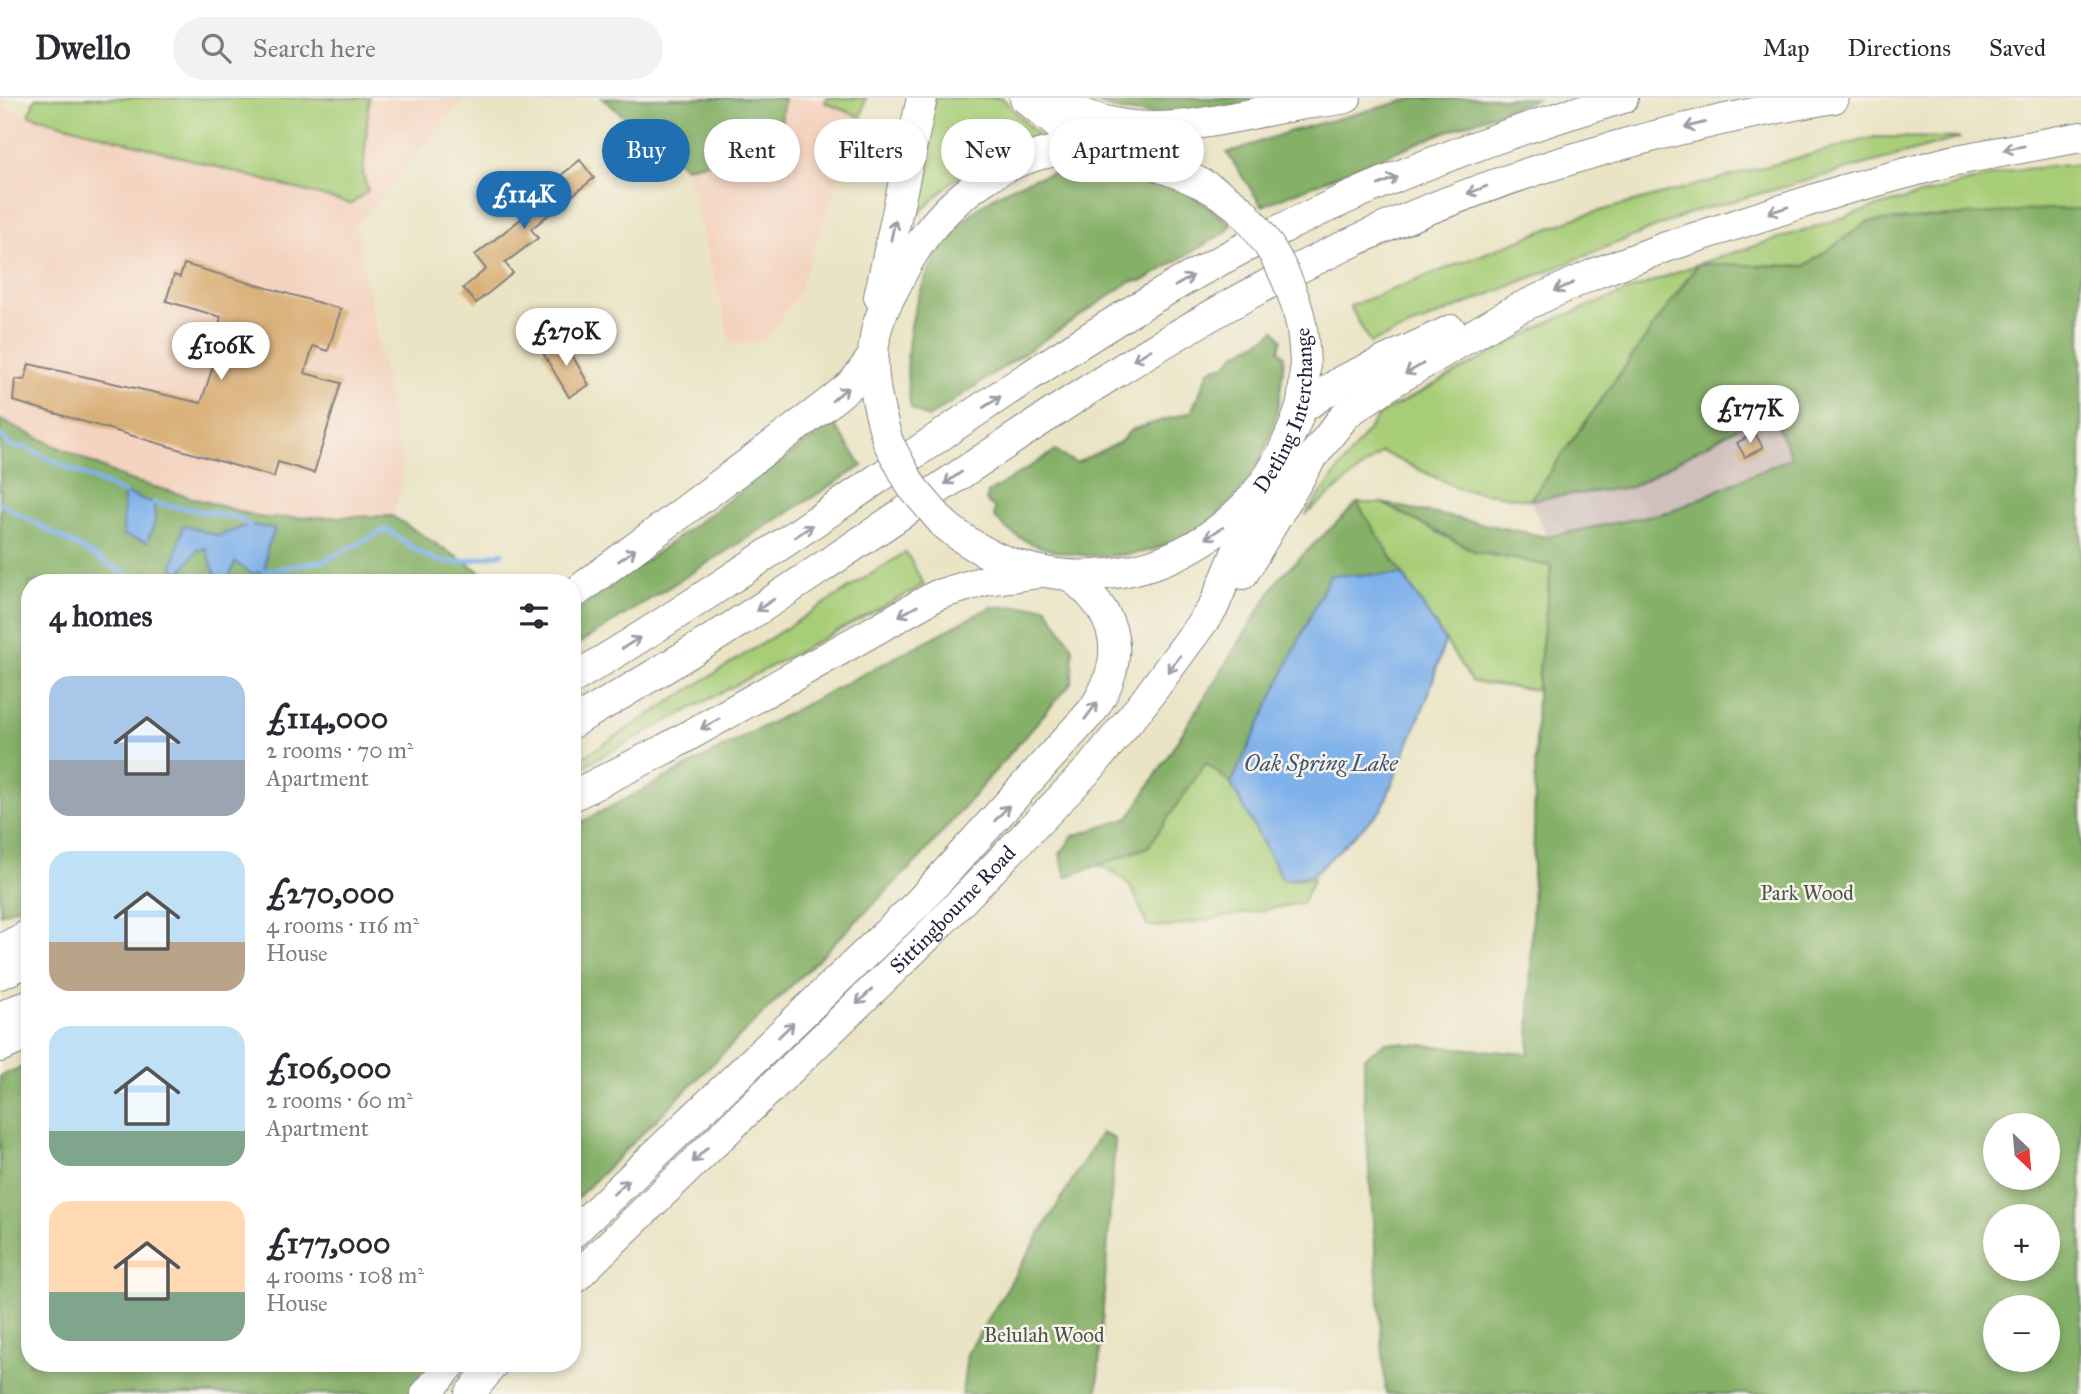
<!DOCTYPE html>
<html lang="en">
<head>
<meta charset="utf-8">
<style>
	:root { --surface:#fff; --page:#f2f2f3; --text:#2b2b33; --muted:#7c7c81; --line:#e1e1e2; --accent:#1f6fb2 }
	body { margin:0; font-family:"IM FELL Great Primer",serif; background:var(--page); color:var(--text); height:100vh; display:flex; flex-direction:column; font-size:26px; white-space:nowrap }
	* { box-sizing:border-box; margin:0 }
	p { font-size:23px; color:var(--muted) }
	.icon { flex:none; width:38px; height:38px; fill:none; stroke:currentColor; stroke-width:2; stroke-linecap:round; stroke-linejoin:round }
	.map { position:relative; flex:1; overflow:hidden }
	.side { position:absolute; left:21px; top:476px; width:560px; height:798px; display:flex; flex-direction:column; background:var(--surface); border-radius:28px; box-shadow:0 4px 10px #0003 }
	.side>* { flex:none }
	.top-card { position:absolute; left:602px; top:21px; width:665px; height:63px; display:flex; gap:14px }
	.needle { width:46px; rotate:154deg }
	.controls { position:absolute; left:1983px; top:1015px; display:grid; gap:14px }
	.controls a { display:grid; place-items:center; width:77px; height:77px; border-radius:50%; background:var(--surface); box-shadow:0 4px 10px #0003; font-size:35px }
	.price { position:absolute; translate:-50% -60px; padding:0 16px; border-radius:24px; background:#fff; color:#222; font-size:23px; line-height:46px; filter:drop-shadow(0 2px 4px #0008) }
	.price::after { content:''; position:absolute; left:50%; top:42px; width:21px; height:16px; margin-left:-10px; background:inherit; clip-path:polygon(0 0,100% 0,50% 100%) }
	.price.selected { background:var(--accent); color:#fff }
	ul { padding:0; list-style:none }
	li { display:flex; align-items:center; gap:21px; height:175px; padding:0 28px }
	li span { display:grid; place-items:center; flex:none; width:196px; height:140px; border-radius:21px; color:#555 }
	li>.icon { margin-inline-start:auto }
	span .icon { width:84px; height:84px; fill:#fffc; stroke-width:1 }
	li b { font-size:30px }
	h2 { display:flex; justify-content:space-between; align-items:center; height:84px; padding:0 28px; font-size:30px }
	.chip { padding:0 24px; border-radius:32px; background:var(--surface); box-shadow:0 4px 10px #0003; font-size:24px; line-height:63px }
	.chip.selected { background:var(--accent); color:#fff }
	header { display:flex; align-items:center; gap:42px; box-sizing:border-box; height:98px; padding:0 35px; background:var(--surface); border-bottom:2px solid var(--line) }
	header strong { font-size:33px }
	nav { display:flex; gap:38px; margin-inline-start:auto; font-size:24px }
	.search { width:490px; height:63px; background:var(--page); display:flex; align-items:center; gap:18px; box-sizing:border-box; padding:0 24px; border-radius:38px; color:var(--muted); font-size:26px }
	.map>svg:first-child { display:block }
</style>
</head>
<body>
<header>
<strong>Dwello</strong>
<div class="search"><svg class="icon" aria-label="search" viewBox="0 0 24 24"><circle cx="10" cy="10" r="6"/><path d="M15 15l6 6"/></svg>Search here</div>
<nav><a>Map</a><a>Directions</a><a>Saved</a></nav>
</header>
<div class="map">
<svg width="2081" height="1296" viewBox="0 0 2081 1296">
	<rect width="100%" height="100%" fill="#f7f3e8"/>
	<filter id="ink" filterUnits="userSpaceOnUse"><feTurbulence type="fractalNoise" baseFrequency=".0143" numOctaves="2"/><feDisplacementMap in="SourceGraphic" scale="14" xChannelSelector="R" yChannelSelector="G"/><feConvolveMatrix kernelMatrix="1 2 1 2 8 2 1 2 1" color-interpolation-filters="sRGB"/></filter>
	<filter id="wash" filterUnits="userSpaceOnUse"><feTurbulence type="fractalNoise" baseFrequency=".00686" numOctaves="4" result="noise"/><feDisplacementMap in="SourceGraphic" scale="28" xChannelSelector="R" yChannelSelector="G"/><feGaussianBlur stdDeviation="1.57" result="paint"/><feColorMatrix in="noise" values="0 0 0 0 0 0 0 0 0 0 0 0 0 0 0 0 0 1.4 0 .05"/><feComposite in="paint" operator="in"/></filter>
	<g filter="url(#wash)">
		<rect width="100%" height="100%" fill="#eae4c5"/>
		<path fill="#f4d3c0" d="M 0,0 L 5,0 L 4,10 L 351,106 L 368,93 L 363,77 L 369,0 L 466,0 L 356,127 L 404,379 L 392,418 L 263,420 L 127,381 L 0,322 Z
			M 784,0 L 866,0 L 797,198 L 765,243 L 731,246 L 685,69 L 728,62 L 757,44 L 781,25 Z"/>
		<path fill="#d0c0bc" d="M 1769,312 L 1792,359 L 1672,413 L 1547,439 L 1530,402 L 1632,389 Z"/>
		<path fill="#a7cd77" stroke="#647859" stroke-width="2" d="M 35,0 L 369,0 L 363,77 L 368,93 L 351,106 L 29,17 Z
			M 827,0 L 866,0 L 861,19 L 825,5 Z
			M 934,0 L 1002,0 L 1043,42 L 1006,53 L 960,76 L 911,123 Z
			M 1875,39 L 1960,40 L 1693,114 L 1370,245 L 1350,208 L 1581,118 Z
			M 2081,66 L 2081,111 L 1868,124 L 1805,168 L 1698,166 L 1530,402 L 1460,391 L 1382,354 L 1305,417 L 1380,316 L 1551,223 L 1698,166 L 1876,109 L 2013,72 Z
			M 1357,405 L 1382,405 L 1476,454 L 1551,467 L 1537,592 L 1472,584 Z
			M 906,454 L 924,487 L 572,674 L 572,666 Z
			M 1206,664 L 1231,686 L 1283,782 L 1314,780 L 1302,805 L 1168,829 L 1147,828 C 1137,800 1130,775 1098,768 L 1148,749 Z"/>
		<path fill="#85b068" stroke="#546952" stroke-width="2" fill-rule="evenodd" d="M 602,0 L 784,0 L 781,25 C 743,55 733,61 685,69 Z
			M 1081,0 L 1290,0 L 1164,17 L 1120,13 Z
			M 1415,0 L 1539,0 L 1437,37 L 1262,108 L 1227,55 L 1291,33 Z
			M 1106,69 C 1157,77 1191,92 1231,126 L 1227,133 L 1143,183 L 1130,184 L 928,320 L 911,310 C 895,226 930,127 1012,89 C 1042,75 1073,71 1106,69 Z
			M 2049,111 L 2081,111 L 2081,1296 L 1386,1296 L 1364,1003 L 1364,960 L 1386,944 L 1529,956 L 1537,592 L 1551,468 L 1476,454 L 1382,405 L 1547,439 L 1672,413 L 1792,359 L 1769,312 L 1632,389 L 1530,402 L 1698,166 L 1805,168 L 1868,124 ZM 1995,1027 L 2048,1027 L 2048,1080 L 1995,1080 ZM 1995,1118 L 2048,1118 L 2048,1171 L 1995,1171 ZM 1995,1209 L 2048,1209 L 2048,1262 L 1995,1262 Z
			M 1275,232 L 1282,241 L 1279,252 L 1284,258 C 1280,305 1274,349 1244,388 C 1225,414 1194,437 1164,448 C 1113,466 1030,462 994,418 L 995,410 L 986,403 L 988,395 L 1055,353 L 1076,365 L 1120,344 L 1131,332 L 1191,314 L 1210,271 L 1226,267 C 1236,250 1258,248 1275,232 Z
			M 0,322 L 127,381 L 263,420 L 392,418 L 498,485 L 30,485 L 30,804 L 0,816 Z
			M 833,325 L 862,368 L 572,550 L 572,517 Z
			M 1357,405 L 1403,477 L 1330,477 L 1231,686 L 1206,665 L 1148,749 L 1066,779 L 1060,756 L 1073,738 L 1129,720 L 1280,479 Z
			M 1046,508 L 1073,550 L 1072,584 L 920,760 L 572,1105 L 572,729 L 991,509 Z
			M 30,966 L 30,1265 L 432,1265 L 409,1296 L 0,1296 L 0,978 Z
			M 1101,1035 L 1115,1041 L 1097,1296 L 962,1296 L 967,1256 Z"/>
		<path fill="#7fb1eb" stroke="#506a93" stroke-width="2" d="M 124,395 L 154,405 L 155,424 L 147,444 L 123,437 Z
			M 183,427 L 218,438 L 249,427 L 275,431 L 267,450 L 265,473 L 252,476 L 235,464 L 227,485 L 218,485 L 206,450 L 198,452 L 180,475 L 173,470 Z
			M 1330,477 L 1403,477 L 1445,543 L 1428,598 L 1382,711 L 1313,777 L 1283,782 L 1231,686 Z"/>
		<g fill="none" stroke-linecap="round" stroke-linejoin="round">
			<path stroke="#7fb1eb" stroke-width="5" d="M 0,337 L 11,348 L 24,349 L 124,395
				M 0,405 L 142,485
				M 154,405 L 236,419 L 249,427
				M 265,473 L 324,463 L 387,431 C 439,470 440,470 502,455"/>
		</g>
		<g id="blocks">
			<path fill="#dab079" d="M 580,62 L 594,80 L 531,131 L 538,140 L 505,165 L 513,175 L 476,205 L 463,190 L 486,171 L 475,157 L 522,120 L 517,113 Z
				M 184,166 L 341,211 L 328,253 L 313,248 L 305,275 L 341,285 L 314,375 L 278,364 L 274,379 L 13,303 L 15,281 L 25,282 L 29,266 L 201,305 L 213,268 L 208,267 L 221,219 L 166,203 L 174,177 L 180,179 Z
				M 563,241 L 589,287 L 569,299 L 542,253 Z
				M 1755,335 L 1763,350 L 1745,359 L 1737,345 Z"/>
		</g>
	</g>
	<g filter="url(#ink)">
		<use href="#blocks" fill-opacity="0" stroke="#868380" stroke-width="2"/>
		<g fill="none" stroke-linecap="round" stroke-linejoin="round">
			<defs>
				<g id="highway">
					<path d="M 1025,0 L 1087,51"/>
					<path d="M 1054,0 C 1130,51 1211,22 1293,8 C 1310,5 1328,4 1346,0"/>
					<path d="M 879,199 L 922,0"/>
					<path d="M 1301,311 L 1343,282 L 1451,232"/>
					<path d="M 888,344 C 878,310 869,275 875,239 C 878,218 890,200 899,181 C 936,103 1015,41 1105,52 C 1124,54 1143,62 1161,69 C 1192,80 1220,92 1244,115"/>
					<path id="s1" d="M 943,425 C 1054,522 1229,478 1287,344 C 1292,333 1298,321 1301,309 C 1307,283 1305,256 1302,230"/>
					<path d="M 1243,476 L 1310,362 L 1347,315 L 1396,282 L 1515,212 L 1596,175 L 1669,148 L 1843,92 L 1951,63 L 2081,39"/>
					<path d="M 572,497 L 826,307 L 854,284 L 873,258"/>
					<path d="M 572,581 C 766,466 943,328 1135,211 C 1287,119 1452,49 1623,0"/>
					<path d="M 572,625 C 657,576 740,525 821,470 C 982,363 1138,250 1311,164 C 1477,81 1652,31 1834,0"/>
					<path d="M 572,698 L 665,651 L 937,497 L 987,482 L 1033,476"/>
					<path d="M 0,852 L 30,836"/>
					<path d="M 0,876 L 30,863"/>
					<path d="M 0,919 L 30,906"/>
					<path d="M 0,949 L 30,936"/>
					<path d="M 572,1136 L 919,804 L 1092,613 C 1128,560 1120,517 1070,478"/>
					<path id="s2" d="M 572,1183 L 927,839 L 1091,669 L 1144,604 L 1213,510 L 1264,389"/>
					<path d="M 426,1296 L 452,1265"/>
					<path d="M 470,1296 L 494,1265"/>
				</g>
			</defs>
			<use href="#highway" stroke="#868380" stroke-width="32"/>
			<use href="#highway" stroke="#fff" stroke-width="30"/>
			<defs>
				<path id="highway-bridge" d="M 1244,115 C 1274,149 1293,185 1302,230
					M 888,344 L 912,389 L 943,425"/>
			</defs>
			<use href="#highway-bridge" stroke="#868380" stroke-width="32" stroke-linecap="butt"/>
			<use href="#highway-bridge" stroke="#fff" stroke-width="30"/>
		</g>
		<defs><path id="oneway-shaft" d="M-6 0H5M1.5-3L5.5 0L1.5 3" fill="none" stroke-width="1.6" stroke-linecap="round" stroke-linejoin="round" transform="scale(1.75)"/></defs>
		<g stroke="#9c9ca7">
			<use href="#oneway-shaft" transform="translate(1695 27) rotate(166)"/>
			<use href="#oneway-shaft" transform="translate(2014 50) rotate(169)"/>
			<use href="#oneway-shaft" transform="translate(1388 83) rotate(-23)"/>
			<use href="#oneway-shaft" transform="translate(1477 92) rotate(159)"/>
			<use href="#oneway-shaft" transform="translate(1778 112) rotate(163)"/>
			<use href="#oneway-shaft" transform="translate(893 132) rotate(-78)"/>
			<use href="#oneway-shaft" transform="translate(1184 183) rotate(-30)"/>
			<use href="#oneway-shaft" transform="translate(1564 189) rotate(156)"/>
			<use href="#oneway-shaft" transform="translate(1142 257) rotate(149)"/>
			<use href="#oneway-shaft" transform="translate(1414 271) rotate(150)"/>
			<use href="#oneway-shaft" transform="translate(840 296) rotate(-40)"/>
			<use href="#oneway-shaft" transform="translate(992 304) rotate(-33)"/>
			<use href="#oneway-shaft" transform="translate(953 380) rotate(145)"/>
			<use href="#oneway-shaft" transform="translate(804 433) rotate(-34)"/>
			<use href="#oneway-shaft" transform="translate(1214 435) rotate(148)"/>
			<use href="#oneway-shaft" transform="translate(627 457) rotate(-36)"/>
			<use href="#oneway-shaft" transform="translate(765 507) rotate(147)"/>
			<use href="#oneway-shaft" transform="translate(908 513) rotate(151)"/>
			<use href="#oneway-shaft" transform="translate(631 545) rotate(-32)"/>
			<use href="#oneway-shaft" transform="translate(1174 566) rotate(128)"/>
			<use href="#oneway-shaft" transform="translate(1091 613) rotate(-53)"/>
			<use href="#oneway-shaft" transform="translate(710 626) rotate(151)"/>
			<use href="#oneway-shaft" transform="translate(1002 715) rotate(-47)"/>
			<use href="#oneway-shaft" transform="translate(864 899) rotate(136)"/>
			<use href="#oneway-shaft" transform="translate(786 932) rotate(-44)"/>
			<use href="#oneway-shaft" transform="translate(700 1057) rotate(135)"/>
			<use href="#oneway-shaft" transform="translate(621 1089) rotate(-44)"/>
		</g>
	</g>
	<g text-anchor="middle" stroke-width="5" stroke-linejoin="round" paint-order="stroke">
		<g font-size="21" fill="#22223b" stroke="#f7f3e8">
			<text dy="7" stroke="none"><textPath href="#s1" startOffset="441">Detling Interchange</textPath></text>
			<text dy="7" stroke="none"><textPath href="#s2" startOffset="532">Sittingbourne Road</textPath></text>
		</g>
		<g font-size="21" fill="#4a554d" stroke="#f7f3e8">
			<text x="1807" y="802">Park Wood</text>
			<text x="1044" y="1244">Belulah Wood</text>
		</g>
		<g font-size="23" font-style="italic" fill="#435479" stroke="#f7f3e8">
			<text x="1321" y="673">Oak Spring Lake</text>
		</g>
	</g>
</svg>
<div class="controls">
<a><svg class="needle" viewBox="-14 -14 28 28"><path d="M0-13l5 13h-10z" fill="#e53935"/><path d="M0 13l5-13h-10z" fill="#7c7c81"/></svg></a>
<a>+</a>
<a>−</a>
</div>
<b class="price selected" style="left:524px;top:133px">£114K</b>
<b class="price" style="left:566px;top:270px">£270K</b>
<b class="price" style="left:221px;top:284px">£106K</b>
<b class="price" style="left:1750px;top:347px">£177K</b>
<div class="top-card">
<a class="chip selected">Buy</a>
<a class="chip">Rent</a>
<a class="chip">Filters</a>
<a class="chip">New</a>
<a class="chip">Apartment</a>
</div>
<section class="side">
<h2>4 homes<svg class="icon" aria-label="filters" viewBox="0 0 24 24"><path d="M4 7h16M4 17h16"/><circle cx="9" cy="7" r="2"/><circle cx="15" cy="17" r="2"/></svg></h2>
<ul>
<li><span style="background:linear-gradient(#a9c7e8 60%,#9aa5b1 0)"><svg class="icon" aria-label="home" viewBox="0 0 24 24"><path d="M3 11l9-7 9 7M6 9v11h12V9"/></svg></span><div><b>£114,000</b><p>2 rooms · 70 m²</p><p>Apartment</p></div></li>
<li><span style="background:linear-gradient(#bfe0f5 65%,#b9a48a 0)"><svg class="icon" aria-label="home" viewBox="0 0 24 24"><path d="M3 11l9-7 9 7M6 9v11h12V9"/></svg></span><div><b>£270,000</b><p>4 rooms · 116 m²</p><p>House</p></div></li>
<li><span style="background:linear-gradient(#bfe0f5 75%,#7fa58c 0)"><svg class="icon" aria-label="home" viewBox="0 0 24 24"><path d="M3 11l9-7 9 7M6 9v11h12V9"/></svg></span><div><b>£106,000</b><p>2 rooms · 60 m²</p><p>Apartment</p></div></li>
<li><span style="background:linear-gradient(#ffd9b3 65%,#7fa58c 0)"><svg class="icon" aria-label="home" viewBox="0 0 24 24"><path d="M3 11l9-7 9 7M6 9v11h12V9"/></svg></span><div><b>£177,000</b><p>4 rooms · 108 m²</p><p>House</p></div></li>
</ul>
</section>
</div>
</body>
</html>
